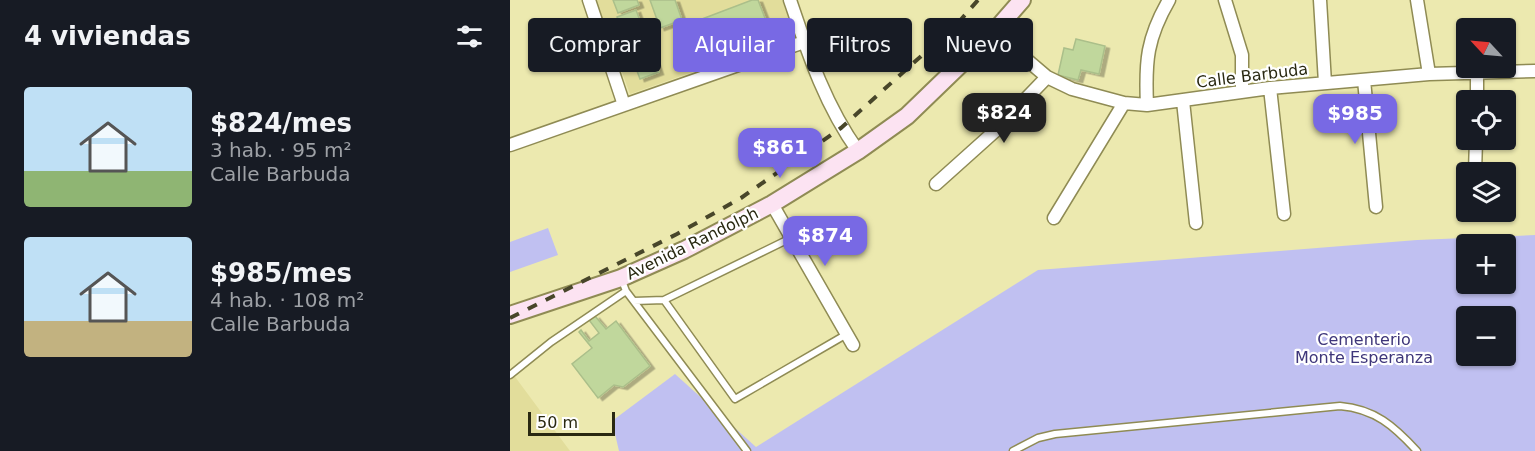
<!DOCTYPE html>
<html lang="es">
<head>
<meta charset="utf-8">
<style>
	:root { --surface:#171b24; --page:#242831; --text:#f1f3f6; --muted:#9ea1a6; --accent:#7869e4 }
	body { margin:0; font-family:"DejaVu Sans",sans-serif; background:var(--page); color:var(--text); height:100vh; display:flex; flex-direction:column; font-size:22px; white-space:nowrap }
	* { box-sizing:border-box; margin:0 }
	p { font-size:20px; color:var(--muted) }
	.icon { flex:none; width:33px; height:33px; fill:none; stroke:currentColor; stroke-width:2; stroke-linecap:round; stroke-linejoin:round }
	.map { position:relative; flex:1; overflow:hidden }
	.sheet { display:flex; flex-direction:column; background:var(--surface); width:510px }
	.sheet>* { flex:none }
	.guide { position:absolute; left:18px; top:18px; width:570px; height:54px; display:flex; gap:12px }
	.needle { width:39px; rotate:296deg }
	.controls { position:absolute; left:946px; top:18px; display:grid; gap:12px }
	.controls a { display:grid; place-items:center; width:60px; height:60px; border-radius:6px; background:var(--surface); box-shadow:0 2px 4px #0004; font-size:30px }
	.scale { position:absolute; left:18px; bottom:15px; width:87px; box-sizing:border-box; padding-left:6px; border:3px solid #292811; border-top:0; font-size:16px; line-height:21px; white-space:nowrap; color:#292811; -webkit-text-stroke:4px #fff; paint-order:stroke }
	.price { position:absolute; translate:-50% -51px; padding:0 14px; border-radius:12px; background:var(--accent); color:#fff; font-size:20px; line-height:39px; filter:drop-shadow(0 2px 3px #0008) }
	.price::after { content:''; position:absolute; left:50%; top:36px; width:18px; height:14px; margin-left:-9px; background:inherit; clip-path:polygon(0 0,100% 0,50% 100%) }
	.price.active { background:#222; color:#fff }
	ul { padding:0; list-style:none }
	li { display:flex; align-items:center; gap:18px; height:150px; padding:0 24px }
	li span { display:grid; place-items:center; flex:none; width:168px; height:120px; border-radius:6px; color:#555 }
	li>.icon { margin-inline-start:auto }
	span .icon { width:72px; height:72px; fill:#fffc; stroke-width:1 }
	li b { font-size:26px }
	h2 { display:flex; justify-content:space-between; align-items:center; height:72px; padding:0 24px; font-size:26px }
	.pill { padding:0 21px; border-radius:6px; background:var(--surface); box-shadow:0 2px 4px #0004; font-size:21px; line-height:54px }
	.pill.active { background:var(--accent); color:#fff }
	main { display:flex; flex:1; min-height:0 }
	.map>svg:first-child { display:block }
</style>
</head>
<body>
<main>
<section class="sheet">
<h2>4 viviendas<svg class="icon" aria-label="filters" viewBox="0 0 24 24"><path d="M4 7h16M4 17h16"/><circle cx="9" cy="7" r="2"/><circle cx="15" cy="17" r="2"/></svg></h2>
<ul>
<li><span style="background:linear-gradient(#bfe0f5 70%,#8fb573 0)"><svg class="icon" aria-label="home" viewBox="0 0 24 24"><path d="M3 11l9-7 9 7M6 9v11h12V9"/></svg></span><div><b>$824/mes</b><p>3 hab. · 95 m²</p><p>Calle Barbuda</p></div></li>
<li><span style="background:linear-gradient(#bfe0f5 70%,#c2b280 0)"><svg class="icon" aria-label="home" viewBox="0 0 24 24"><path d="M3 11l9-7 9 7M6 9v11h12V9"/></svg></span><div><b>$985/mes</b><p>4 hab. · 108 m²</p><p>Calle Barbuda</p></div></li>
</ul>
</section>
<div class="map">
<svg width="1025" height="451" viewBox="0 0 1025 451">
	<defs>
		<filter id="shadow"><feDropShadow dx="4.5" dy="2.5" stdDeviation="0" flood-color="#0004"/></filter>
	</defs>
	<rect width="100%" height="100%" fill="#ece9af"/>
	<path fill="#e2dd9b" d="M 86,0 L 272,0 L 285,36 L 120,94 Z
		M 0,370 L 60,451 L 0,451 Z"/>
	<path fill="#c0c0f1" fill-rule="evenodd" d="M 38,228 L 48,255 L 0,272 L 0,242 Z
		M 1025,235 L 1025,451 L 109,451 L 102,421 L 165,374 L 246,447 L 528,270 L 907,240 ZM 957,244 L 996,244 L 996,284 L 957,284 ZM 957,316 L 996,316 L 996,356 L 957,356 Z"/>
	<path fill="#c0d79c" stroke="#abbf8a" stroke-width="1.5" filter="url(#shadow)" d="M 103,0 L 127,0 L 129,5 L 108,13 Z
		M 140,0 L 165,0 L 172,20 L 150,28 Z
		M 242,0 L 248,0 L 263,39 L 207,60 L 192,19 Z
		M 126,10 L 149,72 L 130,79 L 107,17 Z
		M 566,39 L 595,46 L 589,74 L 571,70 L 568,80 L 548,75 L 554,48 L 563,50 Z
		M 85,316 L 96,329 L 106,321 L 140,366 L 113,387 L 104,385 L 88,398 L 62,364 L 82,348 L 69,332 L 71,330 L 79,341 L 89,333 L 79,320 Z"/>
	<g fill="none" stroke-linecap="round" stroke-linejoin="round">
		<defs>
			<path id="service" d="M 111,278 L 116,291 L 237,451
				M 154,300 L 225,399 L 337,334
				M 124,301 L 154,300 L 281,238
				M 0,375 L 41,342 L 116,291
				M 503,451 L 528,438 L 545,434 L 830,406 C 865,409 884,426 907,451"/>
			<path id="minor" d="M 79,0 L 114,105
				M 280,0 C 298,53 315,105 348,151
				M 715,0 L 732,55 L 732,92
				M 810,0 L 815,83
				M 907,0 L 919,74
				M 484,32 L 537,77 L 562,89 L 614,103 L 637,105 L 760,88 L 919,74 L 1025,71
				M 854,80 L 866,207
				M 760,88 L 774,214
				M 967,100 L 967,72
				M 673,101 L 686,223
				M 637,105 C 635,61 637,38 659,0
				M 0,145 L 294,42
				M 965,172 L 966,140
				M 426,184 L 484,132 L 537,77
				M 262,204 L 343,345
				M 544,218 L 614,103"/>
			<path id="secondary" d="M 0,315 L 111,278 L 174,250 L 262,204 L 348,151 L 397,116 L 484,32 L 512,0"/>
		</defs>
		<use href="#service" stroke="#8f8b54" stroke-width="9"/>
		<use href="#minor" stroke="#8f8b54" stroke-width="15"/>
		<use href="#secondary" stroke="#8f8b54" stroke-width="20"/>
		<use href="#service" stroke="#fff" stroke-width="6"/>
		<use href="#minor" stroke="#fff" stroke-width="12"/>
		<use href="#secondary" stroke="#fce3f2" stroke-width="16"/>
		<path stroke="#48462a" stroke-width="4" stroke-dasharray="10 10" stroke-linecap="butt" d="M 0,318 L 167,234 L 231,198 L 331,128 L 448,23 L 468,0"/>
	</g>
	<g text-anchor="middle" stroke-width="4.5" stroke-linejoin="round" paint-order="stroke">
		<g font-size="16" fill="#292811" stroke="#fff">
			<text transform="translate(742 75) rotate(-7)" y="6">Calle Barbuda</text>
			<text transform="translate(182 243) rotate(-26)" y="6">Avenida Randolph</text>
		</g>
		<g font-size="16" fill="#3e367a" stroke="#fff">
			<text x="854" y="345">Cementerio<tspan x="854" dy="18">Monte Esperanza</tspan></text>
		</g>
	</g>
</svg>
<div class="controls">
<a><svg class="needle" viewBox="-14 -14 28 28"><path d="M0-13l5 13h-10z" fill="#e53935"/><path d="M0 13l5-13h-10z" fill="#9ea1a6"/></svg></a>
<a><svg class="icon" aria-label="locate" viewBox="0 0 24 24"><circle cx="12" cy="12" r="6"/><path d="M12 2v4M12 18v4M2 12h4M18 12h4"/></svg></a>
<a><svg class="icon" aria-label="layers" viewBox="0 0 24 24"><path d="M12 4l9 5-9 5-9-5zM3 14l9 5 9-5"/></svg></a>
<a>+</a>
<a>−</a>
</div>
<div class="scale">50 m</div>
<b class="price active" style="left:494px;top:144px">$824</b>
<b class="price" style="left:845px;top:145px">$985</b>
<b class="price" style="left:270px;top:179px">$861</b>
<b class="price" style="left:315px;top:267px">$874</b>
<div class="guide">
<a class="pill">Comprar</a>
<a class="pill active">Alquilar</a>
<a class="pill">Filtros</a>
<a class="pill">Nuevo</a>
</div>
</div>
</main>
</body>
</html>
